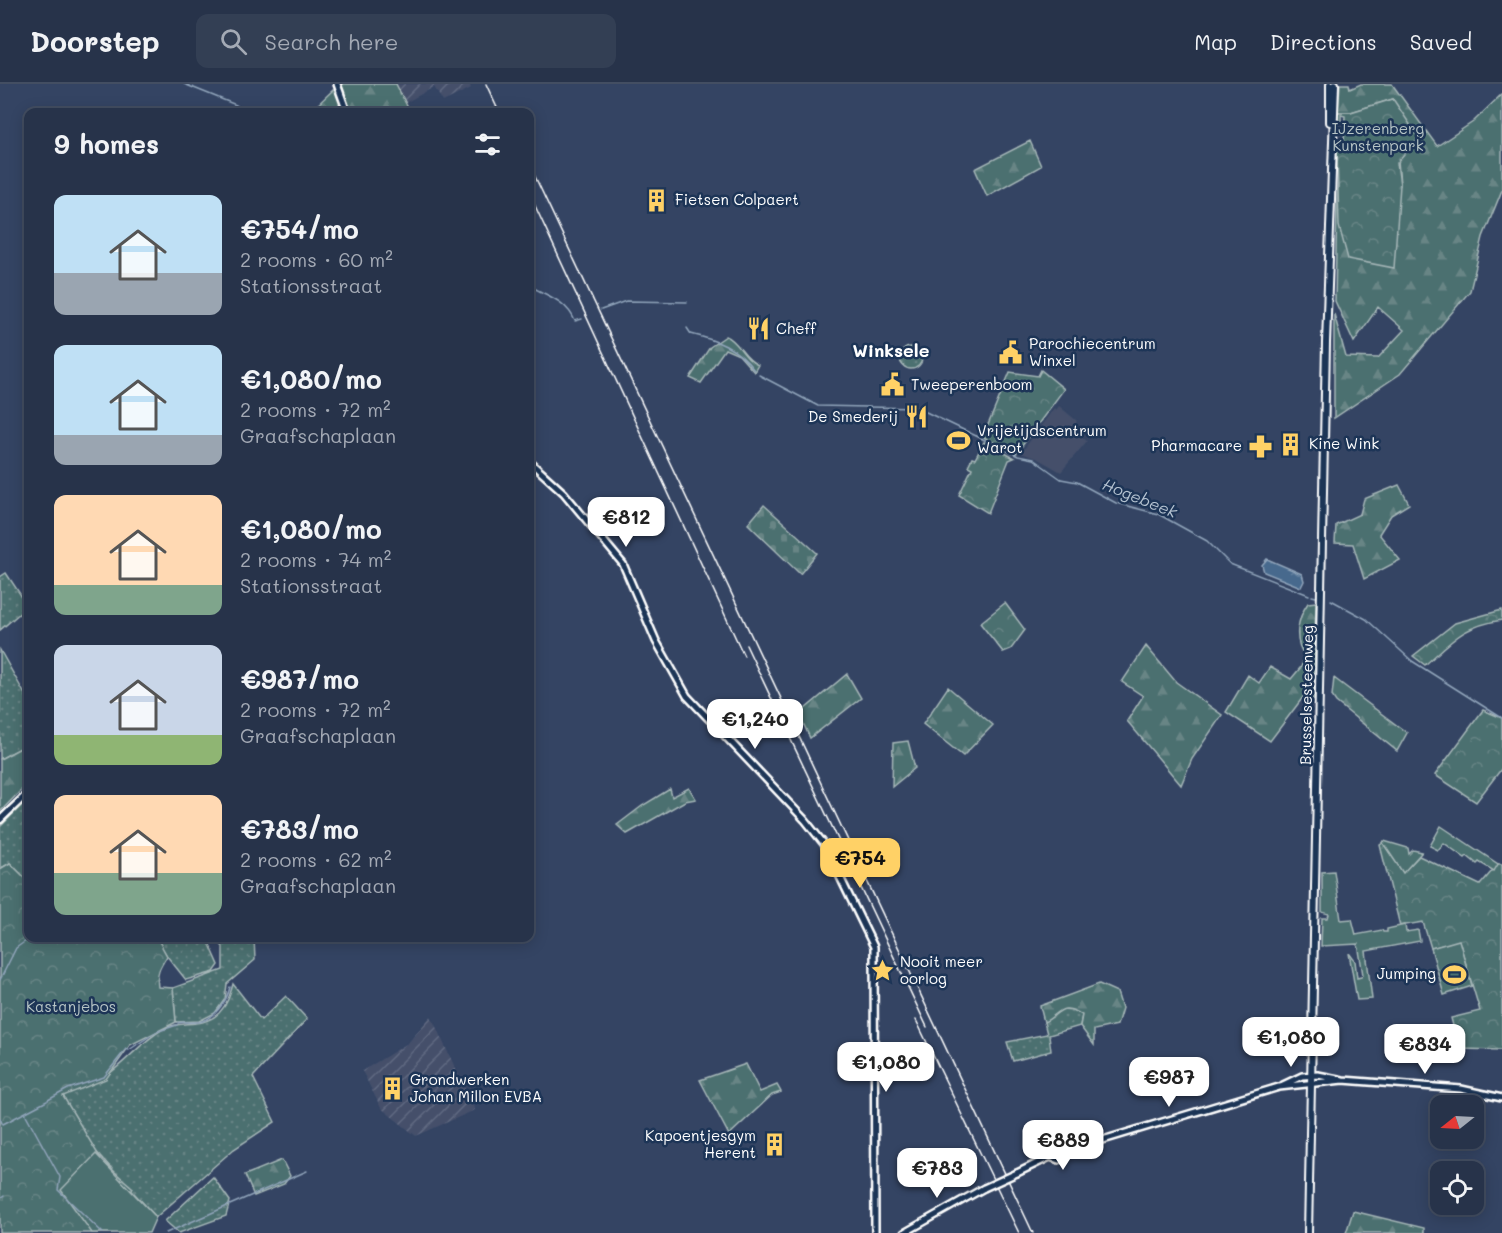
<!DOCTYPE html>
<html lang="en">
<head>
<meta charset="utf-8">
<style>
	:root { --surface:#27334a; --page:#333f54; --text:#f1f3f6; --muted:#a4aab5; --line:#434e62; --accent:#ffd166 }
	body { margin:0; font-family:Mali,sans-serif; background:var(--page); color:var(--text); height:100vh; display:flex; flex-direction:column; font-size:22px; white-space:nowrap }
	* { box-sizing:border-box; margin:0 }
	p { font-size:20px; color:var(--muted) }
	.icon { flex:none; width:33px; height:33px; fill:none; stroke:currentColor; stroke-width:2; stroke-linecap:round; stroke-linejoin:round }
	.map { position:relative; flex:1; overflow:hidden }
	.drawer { position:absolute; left:24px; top:24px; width:510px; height:834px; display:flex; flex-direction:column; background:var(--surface); border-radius:12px; box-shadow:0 3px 15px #0003,0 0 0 2px var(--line) }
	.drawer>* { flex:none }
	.needle { width:39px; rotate:252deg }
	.fabs { position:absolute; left:1430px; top:1011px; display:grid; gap:12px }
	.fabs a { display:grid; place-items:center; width:54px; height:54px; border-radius:12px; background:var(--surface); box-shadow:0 3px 15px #0003,0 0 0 2px var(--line); font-size:30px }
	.price { position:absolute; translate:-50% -51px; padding:0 14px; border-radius:12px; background:#fff; color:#222; font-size:20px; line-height:39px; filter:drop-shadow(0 2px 3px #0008) }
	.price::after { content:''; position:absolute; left:50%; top:36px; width:18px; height:14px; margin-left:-9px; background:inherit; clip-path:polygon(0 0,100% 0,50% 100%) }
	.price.current { background:var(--accent); color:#111 }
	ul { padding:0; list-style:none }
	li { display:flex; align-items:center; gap:18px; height:150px; padding:0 30px }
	li span { display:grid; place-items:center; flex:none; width:168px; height:120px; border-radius:12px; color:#555 }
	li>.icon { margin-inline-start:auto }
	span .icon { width:72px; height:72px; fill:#fffc; stroke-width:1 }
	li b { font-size:26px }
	h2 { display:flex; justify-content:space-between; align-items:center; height:72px; padding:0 30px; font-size:26px }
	header { display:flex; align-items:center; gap:36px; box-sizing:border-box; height:84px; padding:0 30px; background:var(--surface); border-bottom:2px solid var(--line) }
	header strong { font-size:28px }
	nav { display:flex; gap:33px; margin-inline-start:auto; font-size:21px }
	.search { width:420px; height:54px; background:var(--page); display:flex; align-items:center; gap:15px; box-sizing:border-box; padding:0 21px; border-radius:12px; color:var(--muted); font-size:22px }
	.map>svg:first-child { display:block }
</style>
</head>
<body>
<header>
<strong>Doorstep</strong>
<div class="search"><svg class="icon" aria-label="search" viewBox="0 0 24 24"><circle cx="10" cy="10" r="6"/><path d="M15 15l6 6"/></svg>Search here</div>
<nav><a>Map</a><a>Directions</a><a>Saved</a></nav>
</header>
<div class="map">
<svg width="1502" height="1149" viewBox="0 0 1502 1149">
	<defs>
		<pattern id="industrial-furrows" width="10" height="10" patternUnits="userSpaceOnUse" patternTransform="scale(1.5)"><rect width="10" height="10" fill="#444f6b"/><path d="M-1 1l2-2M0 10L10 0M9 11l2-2" fill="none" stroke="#606981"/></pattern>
		<pattern id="grass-dots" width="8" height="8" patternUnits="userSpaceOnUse" patternTransform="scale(1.5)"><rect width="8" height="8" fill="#4c6f70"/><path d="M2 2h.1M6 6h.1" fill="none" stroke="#678585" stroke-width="1.8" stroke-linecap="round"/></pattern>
		<pattern id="forest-firs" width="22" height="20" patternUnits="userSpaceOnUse" patternTransform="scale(1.5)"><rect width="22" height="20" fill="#4c6f70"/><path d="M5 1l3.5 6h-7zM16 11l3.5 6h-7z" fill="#678585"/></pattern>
		<pattern id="cemetery-stones" width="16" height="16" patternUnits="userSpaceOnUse" patternTransform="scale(1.5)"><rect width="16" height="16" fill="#4c6f70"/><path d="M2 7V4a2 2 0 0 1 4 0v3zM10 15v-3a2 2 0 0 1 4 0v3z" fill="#678585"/></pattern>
		<pattern id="park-crowns" width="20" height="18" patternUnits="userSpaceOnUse" patternTransform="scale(1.5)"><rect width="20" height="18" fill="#4c6f70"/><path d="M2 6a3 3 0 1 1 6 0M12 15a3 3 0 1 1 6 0" fill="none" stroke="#678585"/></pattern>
		<pattern id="water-ripples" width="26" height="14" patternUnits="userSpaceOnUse" patternTransform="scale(1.5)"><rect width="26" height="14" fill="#47698d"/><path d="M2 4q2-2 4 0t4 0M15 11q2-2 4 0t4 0" fill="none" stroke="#63809e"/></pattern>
	</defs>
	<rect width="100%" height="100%" fill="#344463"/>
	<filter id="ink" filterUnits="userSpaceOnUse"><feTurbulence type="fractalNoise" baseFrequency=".0167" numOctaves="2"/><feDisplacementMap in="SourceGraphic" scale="12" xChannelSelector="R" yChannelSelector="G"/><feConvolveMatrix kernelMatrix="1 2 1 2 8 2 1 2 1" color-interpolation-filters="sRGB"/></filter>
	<g filter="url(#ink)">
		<path fill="#444f6b" d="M 1059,322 L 1077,337 L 1072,345 L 1087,357 L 1061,388 L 1038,375 L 1021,369 L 1054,324 L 1056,326 Z"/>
		<path fill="url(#industrial-furrows)" d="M 396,0 L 469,0 L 471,4 L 443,18 L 434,3 L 405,19 Z
			M 431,932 L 475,1026 L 416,1052 L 381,1024 L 362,987 L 408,959 Z"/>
		<path fill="url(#grass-dots)" stroke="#a6b7b8" stroke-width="1.5" d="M900 274a11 11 0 1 1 22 0a11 11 0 1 1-22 0Z
			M 6,489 L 28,522 L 0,546 L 0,493 Z
			M 0,566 L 28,616 L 28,660 L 0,675 Z
			M 28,715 L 28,797 L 10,779 L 0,785 L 0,743 Z
			M 157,854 L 207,854 L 219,881 L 214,888 L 186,896 L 167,872 Z
			M 216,854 L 254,854 L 255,876 L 227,900 L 225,915 L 215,929 L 199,937 L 176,938 L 173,904 L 223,886 L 223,863 Z
			M 233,900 L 261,936 L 286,912 L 307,935 L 253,993 L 275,1038 L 234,1065 L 156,1133 L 79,1049 L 63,1011 C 77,1005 94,1001 106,992 C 126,978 141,958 163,945 C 181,935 201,946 219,929 C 227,921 230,911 233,900 Z
			M 1062,925 L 1074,926 L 1082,931 L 1080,942 L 1049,951 L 1051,967 L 1013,977 L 1007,958 L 1047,950 L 1044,938 Z
			M 213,1093 L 230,1117 L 226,1132 L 179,1149 L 165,1137 Z"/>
		<path fill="url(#forest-firs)" stroke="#a6b7b8" stroke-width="1.5" d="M 341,0 L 396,0 L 410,28 L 349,28 Z
			M 1340,0 L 1349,0 L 1350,5 L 1361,0 L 1392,0 L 1437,62 L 1473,38 L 1502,10 L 1502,106 L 1483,153 L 1470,207 L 1400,290 L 1334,334 L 1334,230 L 1346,273 L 1378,274 L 1404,246 L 1378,223 L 1354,258 L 1335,217 L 1338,68 L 1400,101 L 1393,15 L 1351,28 L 1338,28 Z
			M 1030,57 L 1041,82 L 987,112 L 975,85 Z
			M 726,252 C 739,257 743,275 758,281 L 754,288 L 739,271 L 725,265 L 701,299 L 690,294 L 710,263 Z
			M 1399,401 L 1409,420 L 1391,431 L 1379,450 L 1400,476 L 1364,495 L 1353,460 L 1335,459 L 1336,441 L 1360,430 L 1364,415 Z
			M 1316,518 L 1313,615 L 1304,612 L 1270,657 L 1226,628 L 1248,591 L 1259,599 L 1270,583 L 1291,595 L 1301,583 L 1305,572 C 1293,556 1297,535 1308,519 Z
			M 1146,562 L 1176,598 L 1222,631 L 1192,675 L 1181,701 L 1127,637 L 1143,612 L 1122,598 Z
			M 847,590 L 861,614 L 810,654 L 799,630 Z
			M 1334,594 L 1407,649 L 1397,667 L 1336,618 L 1332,612 Z
			M 948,603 L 993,641 L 963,672 L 923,640 Z
			M 908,657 L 915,684 L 892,703 L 893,659 Z
			M 28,660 L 28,699 L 0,728 L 0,675 Z
			M 689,704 L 696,715 L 685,717 L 627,750 L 617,741 L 642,722 L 670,705 L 672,713 Z
			M 1099,900 L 1117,908 L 1122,924 L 1117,941 L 1094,946 L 1094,961 L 1080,942 L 1082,931 C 1061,917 1059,931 1044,938 L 1040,922 Z
			M 746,980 L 760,1008 L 777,1001 L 781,1008 L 772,1011 L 729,1051 L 700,996 Z
			M 282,1076 L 290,1092 L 284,1100 L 254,1112 L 245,1091 Z
			M 1353,1127 L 1424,1144 L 1424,1149 L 1346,1149 Z"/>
		<path fill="url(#cemetery-stones)" stroke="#a6b7b8" stroke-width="1.5" d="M 764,421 L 817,469 L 800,490 L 748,440 Z"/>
		<path fill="url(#park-crowns)" stroke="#a6b7b8" stroke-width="1.5" d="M 333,6 L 337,7 L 345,28 L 310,28 Z
			M 1393,15 L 1419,54 L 1397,79 L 1400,101 L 1394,184 L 1348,175 L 1339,142 L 1337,68 L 1337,59 L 1344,59 L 1345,32 L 1341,31 L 1341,38 L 1338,38 L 1338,28 L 1351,28 Z
			M 1041,286 L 1064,305 L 1016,370 L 983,353 L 1010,288 L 1038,292 Z
			M 984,358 L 1014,374 L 1009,376 L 988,429 L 959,411 L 972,384 L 968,382 L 972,374 L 975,375 Z
			M 1005,519 L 1025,546 L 1011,565 L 1003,568 L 980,539 Z
			M 1502,526 L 1502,536 C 1463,542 1453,556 1425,581 L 1413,572 L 1455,539 Z
			M 1483,626 L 1502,634 L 1502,684 L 1476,718 L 1435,691 Z
			M 1383,759 L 1403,788 L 1419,772 L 1480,801 L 1498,780 L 1502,780 L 1502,966 L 1459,965 L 1451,934 L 1480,927 L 1459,857 L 1431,864 L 1423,838 L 1400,842 L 1380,761 Z
			M 10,779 L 28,797 L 28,854 L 157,854 L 167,872 C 160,883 156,889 158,903 L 173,904 L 176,938 L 130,961 L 106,995 L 63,1012 L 102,1077 L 133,1104 L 111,1149 L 0,1149 L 0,785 Z"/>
		<path fill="#4c6f70" stroke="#a6b7b8" stroke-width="1.5" d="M 1441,742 L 1498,780 L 1494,787 L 1479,778 L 1477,780 L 1467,772 L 1465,774 L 1444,759 L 1438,766 L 1430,762 Z
			M 1384,757 L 1408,764 L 1409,770 L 1413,766 L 1422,768 L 1403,789 L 1383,759 Z
			M 1334,787 L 1341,836 L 1352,835 L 1356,851 L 1382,846 L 1383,848 L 1387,848 L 1387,845 L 1405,841 L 1406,848 L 1418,846 L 1420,857 L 1366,867 L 1372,915 L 1357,916 L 1349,869 L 1355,877 L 1357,894 L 1361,893 L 1363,891 L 1358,860 L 1321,862 L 1322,834 L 1328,834 L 1329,830 L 1322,828 L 1322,788 Z
			M 1459,856 L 1472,902 L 1444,911 L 1431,864 Z
			M 96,1070 L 156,1133 L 149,1149 L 92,1149 L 61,1106 Z"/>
		<path fill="url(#water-ripples)" stroke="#91a5bb" stroke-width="1.5" d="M 1267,475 L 1302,490 L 1304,497 L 1301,503 L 1264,488 L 1262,481 Z"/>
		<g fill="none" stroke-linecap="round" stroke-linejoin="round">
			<path stroke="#91a5bb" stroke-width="1.5" d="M 184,0 L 236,21 L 245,28
				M 530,202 C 547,212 566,216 575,237 L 582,235
				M 601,226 L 626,217 L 687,218
				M 687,244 L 691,250 C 716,256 738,264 754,286
				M 759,291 L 818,322 L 918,324
				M 926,328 L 1018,372 L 1033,375 L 1061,395 L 1077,398 L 1116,419 L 1158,430 L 1207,457 L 1230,480 L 1309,511
				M 1312,512 L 1316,513
				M 1331,516 L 1366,535 L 1412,577 L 1502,634
				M 17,723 L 28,712
				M 0,732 L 28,704
				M 0,740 L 12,728
				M 0,896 L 16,864 L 30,854
				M 178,939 C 185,937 191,939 198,938 C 213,937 227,917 230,903
				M 48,1016 L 68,1005 L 104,993 L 126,965 L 129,966 L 156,948 L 177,941
				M 25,1029 L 60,1093 L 58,1106 L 103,1149
				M 0,1034 L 2,1039
				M 3,1040 L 47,1017
				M 0,1115 L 4,1112
				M 166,1149 L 307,1087"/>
			<defs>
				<path id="tertiary" d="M 337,0 L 347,28
					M 530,378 L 564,409 L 623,480 L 656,557 L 687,612 L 805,736 L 824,760 L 874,863 L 875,1149
					M 0,736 L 28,709
					M 1283,1001 L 1302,992 L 1318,991 L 1343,996 L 1461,1005 L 1502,1014
					M 1063,1068 L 1279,1003 L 1343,996
					M 1050,1073 L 1053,1064 L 1059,1063 L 1063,1068
					M 1050,1073 L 1059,1076 L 1063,1068
					M 1017,1089 L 1050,1073
					M 904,1149 L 984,1104"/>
				<path id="primary" d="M 1330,38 L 1330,0
					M 1308,1149 L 1326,259 L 1335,0"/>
			</defs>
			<use href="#tertiary" stroke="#fff" stroke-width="10"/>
			<use href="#primary" stroke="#fff" stroke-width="10"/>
			<use href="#tertiary" stroke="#1d3557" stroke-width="5"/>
			<use href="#primary" stroke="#1d3557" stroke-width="6"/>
			<path stroke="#fff" stroke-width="1.5" d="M 486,0 L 499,28
				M 530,82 L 1033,1149
				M 530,111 L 744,572
				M 746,561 L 927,943
				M 916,936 L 1019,1149"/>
			<defs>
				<path id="tertiary-bridge" d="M 984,1104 L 1017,1089"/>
			</defs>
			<use href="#tertiary-bridge" stroke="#fff" stroke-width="10" stroke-linecap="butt"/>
			<use href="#tertiary-bridge" stroke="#1d3557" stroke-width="5"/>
		</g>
	</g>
	<defs>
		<symbol id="building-bare" viewBox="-9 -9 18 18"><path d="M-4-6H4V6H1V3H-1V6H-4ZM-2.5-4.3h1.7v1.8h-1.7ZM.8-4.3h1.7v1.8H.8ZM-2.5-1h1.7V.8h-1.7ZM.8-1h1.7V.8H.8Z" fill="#ffd166" stroke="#1d3557" stroke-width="2.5" paint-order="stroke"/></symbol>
		<symbol id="restaurant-bare" viewBox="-9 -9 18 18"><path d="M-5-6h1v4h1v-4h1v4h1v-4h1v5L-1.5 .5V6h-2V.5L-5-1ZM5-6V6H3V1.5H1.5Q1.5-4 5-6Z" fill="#ffd166" stroke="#1d3557" stroke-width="2.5" paint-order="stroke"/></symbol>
		<symbol id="civic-bare" viewBox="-9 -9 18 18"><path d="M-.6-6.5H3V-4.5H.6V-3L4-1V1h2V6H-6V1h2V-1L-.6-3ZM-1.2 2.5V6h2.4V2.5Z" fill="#ffd166" stroke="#1d3557" stroke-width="2.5" paint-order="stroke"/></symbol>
		<symbol id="stadium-bare" viewBox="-9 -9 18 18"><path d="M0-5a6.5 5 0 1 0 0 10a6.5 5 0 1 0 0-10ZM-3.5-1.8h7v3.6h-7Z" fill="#ffd166" stroke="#1d3557" stroke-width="2.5" paint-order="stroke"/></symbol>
		<symbol id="pharmacy-bare" viewBox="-9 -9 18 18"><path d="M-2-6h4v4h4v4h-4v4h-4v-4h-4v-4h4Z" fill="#ffd166" stroke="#1d3557" stroke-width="2.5" paint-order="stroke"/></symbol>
		<symbol id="sight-bare" viewBox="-9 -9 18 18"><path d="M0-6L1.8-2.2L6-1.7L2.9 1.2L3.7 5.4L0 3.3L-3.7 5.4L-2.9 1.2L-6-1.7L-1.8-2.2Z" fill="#ffd166" stroke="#1d3557" stroke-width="2.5" paint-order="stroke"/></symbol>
	</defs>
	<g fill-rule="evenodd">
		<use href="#building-bare" x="640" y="100" width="33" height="33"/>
		<use href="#restaurant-bare" x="742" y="228" width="33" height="33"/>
		<use href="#civic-bare" x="994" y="252" width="33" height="33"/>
		<use href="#civic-bare" x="876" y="284" width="33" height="33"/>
		<use href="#restaurant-bare" x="900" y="316" width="33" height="33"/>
		<use href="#stadium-bare" x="942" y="340" width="33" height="33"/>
		<use href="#building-bare" x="1274" y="344" width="33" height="33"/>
		<use href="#pharmacy-bare" x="1244" y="346" width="33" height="33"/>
		<use href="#sight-bare" x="866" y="870" width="33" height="33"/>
		<use href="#stadium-bare" x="1438" y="874" width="33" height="33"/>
		<use href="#building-bare" x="376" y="988" width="33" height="33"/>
		<use href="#building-bare" x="758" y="1044" width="33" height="33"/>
	</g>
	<g text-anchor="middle" stroke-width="5" stroke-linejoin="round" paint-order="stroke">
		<g font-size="15" fill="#b7c5c6" stroke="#1d3557">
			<text x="1378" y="50">IJzerenberg<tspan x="1378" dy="17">Kunstenpark</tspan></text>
			<text x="71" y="928">Kastanjebos</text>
		</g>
		<g font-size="15" fill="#fff" stroke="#1d3557" text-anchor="start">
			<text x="675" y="121">Fietsen Colpaert</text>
			<text x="776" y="250">Cheff</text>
			<text x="1029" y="265">Parochiecentrum<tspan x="1029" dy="17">Winxel</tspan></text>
			<text x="911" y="306">Tweeperenboom</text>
			<text x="898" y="338" text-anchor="end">De Smederij</text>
			<text x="977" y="352">Vrijetijdscentrum<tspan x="977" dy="17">Warot</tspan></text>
			<text x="1309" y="365">Kine Wink</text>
			<text x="1242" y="367" text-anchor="end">Pharmacare</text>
			<text x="900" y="883">Nooit meer<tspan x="900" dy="17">oorlog</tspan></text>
			<text x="1436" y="895" text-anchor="end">Jumping</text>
			<text x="410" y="1001">Grondwerken<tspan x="410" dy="17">Johan Millon EVBA</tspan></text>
			<text x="756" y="1057" text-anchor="end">Kapoentjesgym<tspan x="756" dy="17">Herent</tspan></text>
		</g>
		<g font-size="15" fill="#fff" stroke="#1d3557">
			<text transform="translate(1307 611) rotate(-89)" y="5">Brusselsesteenweg</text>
		</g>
		<g font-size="16" font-style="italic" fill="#b5c3d1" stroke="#1d3557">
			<text transform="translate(1140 414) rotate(22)" y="6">Hogebeek</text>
		</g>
		<g font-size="18" font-weight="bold" fill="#fff" stroke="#1d3557">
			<text x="891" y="273">Winksele</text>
		</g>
	</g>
</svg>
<div class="fabs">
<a><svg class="needle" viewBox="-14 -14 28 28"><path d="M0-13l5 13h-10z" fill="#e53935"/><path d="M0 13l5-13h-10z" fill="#a4aab5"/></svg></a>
<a><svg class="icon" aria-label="locate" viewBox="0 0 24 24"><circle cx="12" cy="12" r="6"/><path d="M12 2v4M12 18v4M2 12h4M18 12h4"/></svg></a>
</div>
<b class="price" style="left:626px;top:464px">€812</b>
<b class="price" style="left:755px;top:666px">€1,240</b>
<b class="price current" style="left:860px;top:805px">€754</b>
<b class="price" style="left:1291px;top:984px">€1,080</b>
<b class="price" style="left:1425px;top:991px">€834</b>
<b class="price" style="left:886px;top:1009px">€1,080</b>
<b class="price" style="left:1169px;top:1024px">€987</b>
<b class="price" style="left:1063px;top:1087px">€889</b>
<b class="price" style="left:937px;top:1115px">€783</b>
<section class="drawer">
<h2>9 homes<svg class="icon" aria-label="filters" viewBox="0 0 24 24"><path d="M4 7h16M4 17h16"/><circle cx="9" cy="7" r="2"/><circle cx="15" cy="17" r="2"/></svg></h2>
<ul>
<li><span style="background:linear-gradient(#bfe0f5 65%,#9aa5b1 0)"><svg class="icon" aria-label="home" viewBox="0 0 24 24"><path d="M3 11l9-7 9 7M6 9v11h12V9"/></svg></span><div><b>€754/mo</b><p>2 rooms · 60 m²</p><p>Stationsstraat</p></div></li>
<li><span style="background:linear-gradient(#bfe0f5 75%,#9aa5b1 0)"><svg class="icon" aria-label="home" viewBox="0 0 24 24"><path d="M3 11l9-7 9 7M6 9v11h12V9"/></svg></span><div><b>€1,080/mo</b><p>2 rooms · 72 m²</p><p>Graafschaplaan</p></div></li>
<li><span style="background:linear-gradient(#ffd9b3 75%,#7fa58c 0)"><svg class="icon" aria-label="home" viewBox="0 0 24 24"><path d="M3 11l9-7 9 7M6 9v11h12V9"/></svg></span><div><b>€1,080/mo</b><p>2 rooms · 74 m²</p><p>Stationsstraat</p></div></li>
<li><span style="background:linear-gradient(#c9d6e8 75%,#8fb573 0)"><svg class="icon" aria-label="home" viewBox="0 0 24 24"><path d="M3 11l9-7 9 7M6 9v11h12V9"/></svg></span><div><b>€987/mo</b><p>2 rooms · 72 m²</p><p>Graafschaplaan</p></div></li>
<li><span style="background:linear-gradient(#ffd9b3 65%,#7fa58c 0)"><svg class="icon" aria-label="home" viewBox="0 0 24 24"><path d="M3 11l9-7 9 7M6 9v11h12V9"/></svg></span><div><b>€783/mo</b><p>2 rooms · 62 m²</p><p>Graafschaplaan</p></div></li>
</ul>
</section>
</div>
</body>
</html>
